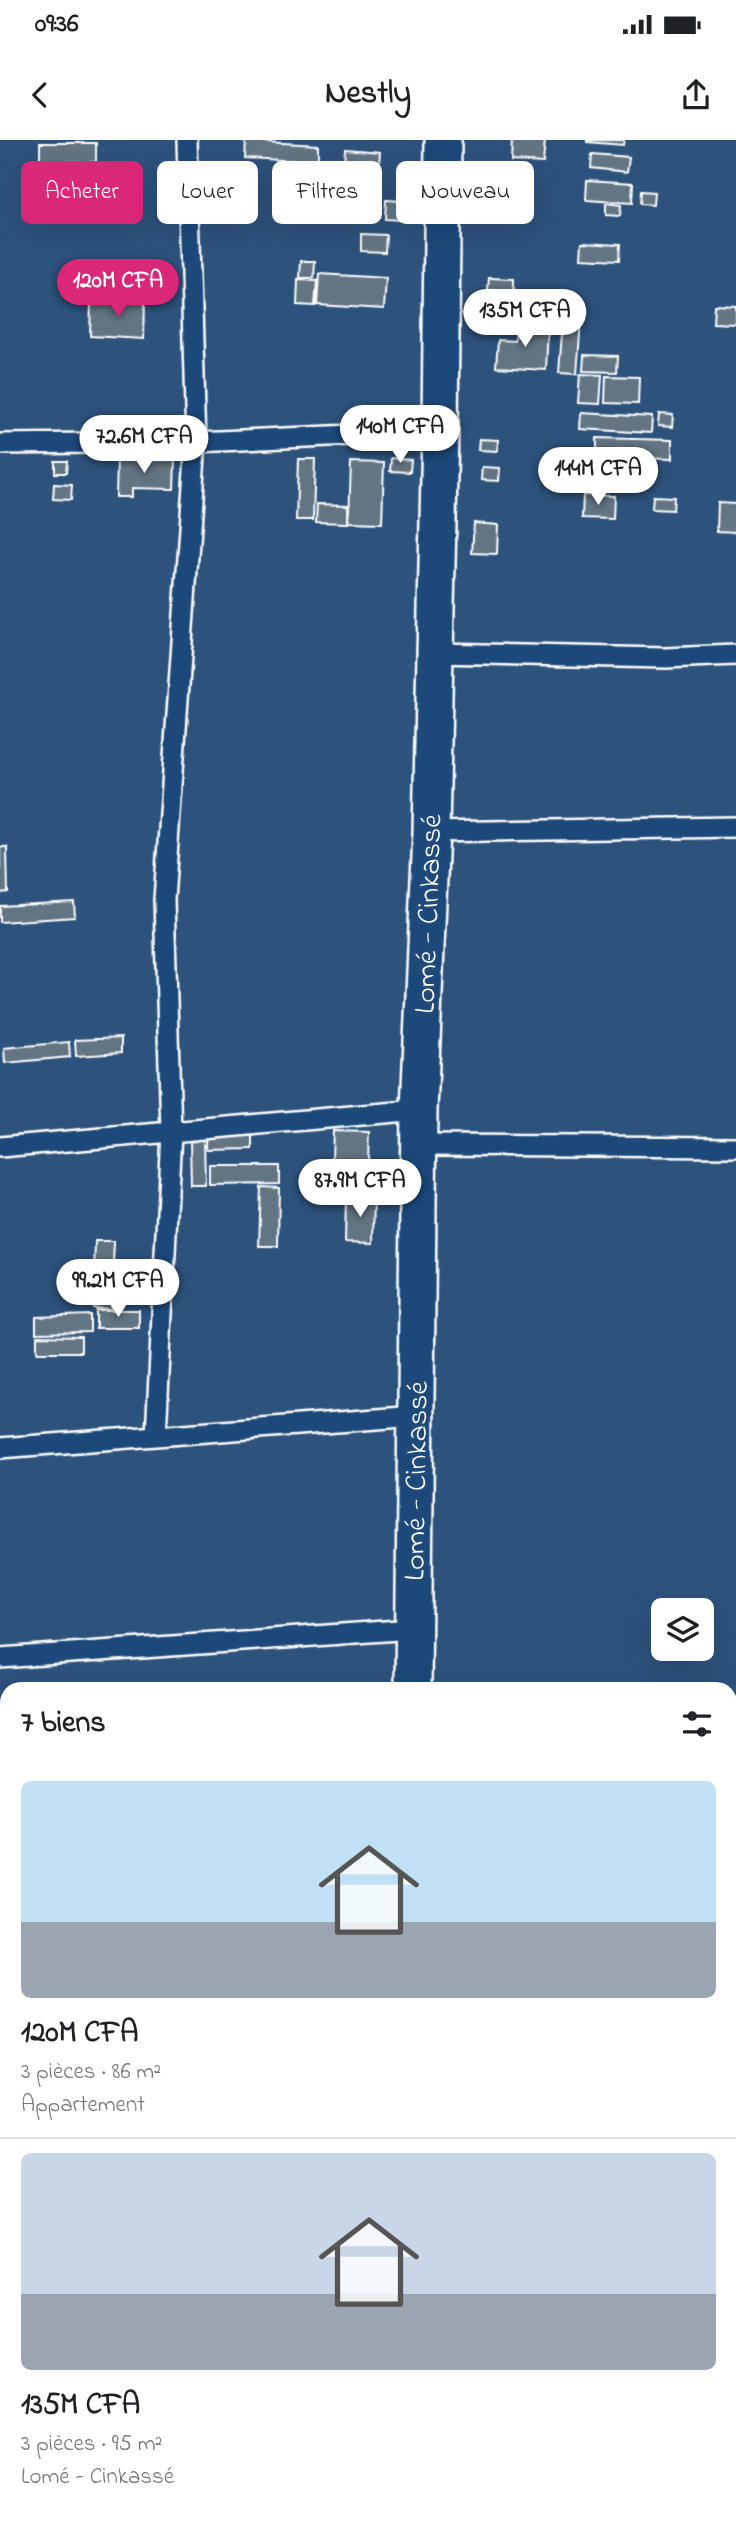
<!DOCTYPE html>
<html lang="fr">
<head>
<meta charset="utf-8">
<style>
	:root { --surface:#fff; --page:#f6f6f6; --text:#202124; --muted:#757577; --line:#e0e0e0; --accent:#db2777 }
	body { margin:0; font-family:"Indie Flower",sans-serif; background:var(--page); color:var(--text); height:100vh; display:flex; flex-direction:column; font-size:26px; white-space:nowrap }
	* { box-sizing:border-box; margin:0 }
	p { font-size:23px; color:var(--muted) }
	.icon { flex:none; width:38px; height:38px; fill:none; stroke:currentColor; stroke-width:2; stroke-linecap:round; stroke-linejoin:round }
	.map { position:relative; flex:1; overflow:hidden }
	.drawer { position:absolute; left:0px; top:1542px; width:737px; height:842px; display:flex; flex-direction:column; background:var(--surface); border-radius:21px 21px 0 0; box-shadow:0 7px 28px #0002 }
	.drawer>* { flex:none }
	.top-card { position:absolute; left:21px; top:21px; width:695px; height:63px; display:flex; gap:14px }
	.tools { position:absolute; left:651px; top:1458px; display:grid; gap:14px }
	.tools a { display:grid; place-items:center; width:63px; height:63px; border-radius:10px; background:var(--surface); box-shadow:0 7px 28px #0002; font-size:35px }
	.price { position:absolute; translate:-50% -60px; padding:0 16px; border-radius:24px; background:#fff; color:#222; font-size:23px; line-height:46px; filter:drop-shadow(0 2px 4px #0008) }
	.price::after { content:''; position:absolute; left:50%; top:42px; width:21px; height:16px; margin-left:-10px; background:inherit; clip-path:polygon(0 0,100% 0,50% 100%) }
	.price.on { background:var(--accent); color:#fff }
	ul { padding:0; list-style:none }
	li { display:grid; align-content:center; gap:14px; height:371px; padding:0 21px }
	li+li { border-top:2px solid var(--line) }
	li span { display:grid; place-items:center; height:217px; border-radius:10px; color:#555 }
	li>.icon { margin-inline-start:auto }
	span .icon { width:126px; height:126px; fill:#fffc; stroke-width:1 }
	li b { font-size:30px }
	h2 { display:flex; justify-content:space-between; align-items:center; height:84px; padding:0 21px; font-size:30px }
	.pill { padding:0 24px; border-radius:10px; background:var(--surface); box-shadow:0 7px 28px #0002; font-size:24px; line-height:63px }
	.pill.on { background:var(--accent); color:#fff }
	.status { display:flex; justify-content:space-between; align-items:center; height:49px; padding:0 35px; background:var(--surface); direction:ltr }
	.status svg { height:19px; fill:currentColor }
	header { display:flex; justify-content:space-between; align-items:center; height:91px; padding:0 21px; background:var(--surface); font-size:32px; font-weight:700 }
	.map>svg:first-child { display:block }
</style>
</head>
<body>
<div class="status"><b>09:36</b><svg viewBox="0 0 49 12"><path d="M0 12V9h3v3zM5 12V6h3v6zM10 12V3h3v9zM15 12V0h3v12zM26 1h20v11H26zM47 4h2v5h-2z"/></svg></div>
<header><svg class="icon" aria-label="back" viewBox="0 0 24 24"><path d="M15 5l-7 7 7 7"/></svg>Nestly<svg class="icon" aria-label="share" viewBox="0 0 24 24"><path d="M12 15V3M7 8l5-5 5 5M5 13v7h14v-7"/></svg></header>
<div class="map">
<svg width="736" height="2383" viewBox="0 0 736 2383">
	<rect width="100%" height="100%" fill="#2d527c"/>
	<filter id="ink" filterUnits="userSpaceOnUse"><feTurbulence type="fractalNoise" baseFrequency=".0143" numOctaves="2"/><feDisplacementMap in="SourceGraphic" scale="14" xChannelSelector="R" yChannelSelector="G"/><feConvolveMatrix kernelMatrix="1 2 1 2 8 2 1 2 1" color-interpolation-filters="sRGB"/></filter>
	<g filter="url(#ink)">
		<path fill="#637483" stroke="#fff" stroke-width="2" d="M 512,0 L 545,0 L 543,23 L 511,21 Z
			M 587,0 L 624,0 L 623,5 L 587,2 Z
			M 246,1 L 318,5 L 318,22 L 245,18 Z
			M 40,3 L 96,3 L 96,22 L 40,21 Z
			M 345,9 L 380,12 L 379,25 L 344,22 Z
			M 592,14 L 629,17 L 627,32 L 591,28 Z
			M 303,28 L 327,29 L 326,64 L 301,62 Z
			M 494,30 L 506,30 L 504,49 L 493,48 Z
			M 507,35 L 519,36 L 518,50 L 506,49 Z
			M 587,40 L 633,43 L 632,63 L 586,60 Z
			M 641,51 L 654,52 L 653,65 L 640,64 Z
			M 46,56 L 53,69 L 36,78 L 28,64 Z
			M 386,60 L 402,61 L 401,80 L 385,79 Z
			M 80,62 L 92,63 L 92,79 L 79,78 Z
			M 606,63 L 621,65 L 620,76 L 606,75 Z
			M 361,94 L 386,95 L 385,112 L 361,111 Z
			M 582,102 L 620,104 L 619,120 L 581,118 Z
			M 301,121 L 315,121 L 314,138 L 300,138 Z
			M 319,134 L 386,138 L 384,169 L 317,165 Z
			M 489,138 L 514,139 L 514,151 L 488,150 Z
			M 298,140 L 317,141 L 315,166 L 297,165 Z
			M 488,152 L 510,154 L 510,167 L 487,166 Z
			M 91,160 L 145,162 L 144,199 L 90,196 Z
			M 714,165 L 736,166 L 736,184 L 713,183 Z
			M 499,171 L 514,172 L 513,182 L 499,181 Z
			M 563,179 L 581,180 L 577,234 L 559,233 Z
			M 516,184 L 548,186 L 546,230 L 496,227 L 498,200 L 515,201 Z
			M 584,215 L 618,216 L 617,232 L 583,231 Z
			M 580,234 L 602,235 L 600,264 L 578,263 Z
			M 606,236 L 639,237 L 638,264 L 605,263 Z
			M 581,273 L 652,277 L 651,293 L 580,289 Z
			M 659,274 L 673,275 L 672,287 L 658,286 Z
			M 597,298 L 672,300 L 672,319 L 597,317 Z
			M 479,299 L 498,300 L 497,311 L 478,310 Z
			M 391,318 L 411,320 L 410,332 L 390,331 Z
			M 117,319 L 175,320 L 174,349 L 132,348 L 132,357 L 116,357 Z
			M 298,319 L 315,319 L 313,380 L 296,380 Z
			M 55,321 L 67,321 L 66,333 L 55,333 Z
			M 351,322 L 384,323 L 382,383 L 349,382 Z
			M 482,327 L 500,328 L 499,341 L 481,340 Z
			M 54,344 L 72,345 L 71,360 L 53,359 Z
			M 583,355 L 614,356 L 613,379 L 582,378 Z
			M 653,356 L 674,357 L 673,370 L 652,369 Z
			M 718,363 L 736,364 L 736,392 L 717,391 Z
			M 317,364 L 348,365 L 348,383 L 316,382 Z
			M 474,383 L 498,385 L 497,414 L 472,413 Z
			M 0,707 L 7,707 L 8,752 L 0,753 Z
			M 74,762 L 75,777 L 0,782 L 0,766 Z
			M 121,898 L 121,913 L 76,916 L 75,900 Z
			M 69,902 L 70,917 L 5,923 L 4,908 Z
			M 208,989 L 253,989 L 253,1009 L 208,1010 Z
			M 333,991 L 369,992 L 367,1047 L 331,1046 Z
			M 205,998 L 206,1046 L 191,1046 L 190,999 Z
			M 210,1026 L 279,1026 L 279,1044 L 210,1045 Z
			M 261,1047 L 279,1048 L 278,1106 L 259,1106 Z
			M 346,1055 L 374,1055 L 373,1103 L 345,1102 Z
			M 95,1101 L 114,1101 L 111,1169 L 93,1168 Z
			M 96,1170 L 139,1170 L 139,1188 L 96,1188 Z
			M 90,1175 L 90,1192 L 36,1193 L 36,1177 Z
			M 37,1196 L 81,1197 L 81,1212 L 37,1212 Z
			M 730,1639 L 736,1639 L 736,1670 L 730,1670 Z
			M 730,1813 L 736,1814 L 736,1847 L 730,1846 Z
			M 730,2185 L 733,2185 L 736,2213 L 730,2214 Z
			M 736,2272 L 736,2293 L 730,2294 L 730,2273 Z"/>
		<g fill="none" stroke-linecap="round" stroke-linejoin="round">
			<defs>
				<path id="street" d="M 0,304 L 196,302 L 440,291
					M 435,513 L 665,518 L 736,515
					M 431,692 L 736,687
					M 419,1005 L 736,1007
					M 0,1007 L 419,970
					M 156,1296 L 171,992 L 164,760 L 196,302 L 187,0
					M 0,1308 L 416,1276
					M 0,1518 L 413,1489
					M 730,1600 L 736,1599
					M 0,2223 L 7,2224
					M 730,2360 L 736,2360
					M 163,2383 L 163,2376
					M 548,2383 L 582,2376"/>
				<path id="highway" d="M 413,1549 L 419,970 L 431,692 L 440,291 L 443,0
					M 404,2383 L 404,2376"/>
			</defs>
			<use href="#street" stroke="#fff" stroke-width="24"/>
			<use href="#highway" stroke="#fff" stroke-width="40"/>
			<use href="#street" stroke="#1f4a7a" stroke-width="19"/>
			<use href="#highway" stroke="#1f4a7a" stroke-width="35"/>
		</g>
	</g>
	<g text-anchor="middle" stroke-width="6" stroke-linejoin="round" paint-order="stroke">
		<g font-size="30" fill="#fff" stroke="#1f4a7a">
			<text transform="translate(427 774) rotate(-88)" y="10">Lomé - Cinkassé</text>
			<text transform="translate(415 1341) rotate(-89)" y="10">Lomé - Cinkassé</text>
		</g>
	</g>
</svg>
<div class="tools">
<a><svg class="icon" aria-label="layers" viewBox="0 0 24 24"><path d="M12 4l9 5-9 5-9-5zM3 14l9 5 9-5"/></svg></a>
</div>
<b class="price on" style="left:118px;top:179px">120M CFA</b>
<b class="price" style="left:525px;top:209px">135M CFA</b>
<b class="price" style="left:400px;top:325px">140M CFA</b>
<b class="price" style="left:144px;top:335px">72.6M CFA</b>
<b class="price" style="left:598px;top:367px">144M CFA</b>
<b class="price" style="left:360px;top:1079px">87.9M CFA</b>
<b class="price" style="left:118px;top:1179px">99.2M CFA</b>
<div class="top-card">
<a class="pill on">Acheter</a>
<a class="pill">Louer</a>
<a class="pill">Filtres</a>
<a class="pill">Nouveau</a>
</div>
<section class="drawer">
<h2>7 biens<svg class="icon" aria-label="filters" viewBox="0 0 24 24"><path d="M4 7h16M4 17h16"/><circle cx="9" cy="7" r="2"/><circle cx="15" cy="17" r="2"/></svg></h2>
<ul>
<li><span style="background:linear-gradient(#bfe0f5 65%,#9aa5b1 0)"><svg class="icon" aria-label="home" viewBox="0 0 24 24"><path d="M3 11l9-7 9 7M6 9v11h12V9"/></svg></span><div><b>120M CFA</b><p>3 pièces · 86 m²</p><p>Appartement</p></div></li>
<li><span style="background:linear-gradient(#c9d6e8 65%,#9aa5b1 0)"><svg class="icon" aria-label="home" viewBox="0 0 24 24"><path d="M3 11l9-7 9 7M6 9v11h12V9"/></svg></span><div><b>135M CFA</b><p>3 pièces · 95 m²</p><p>Lomé - Cinkassé</p></div></li>
</ul>
</section>
</div>
</body>
</html>
